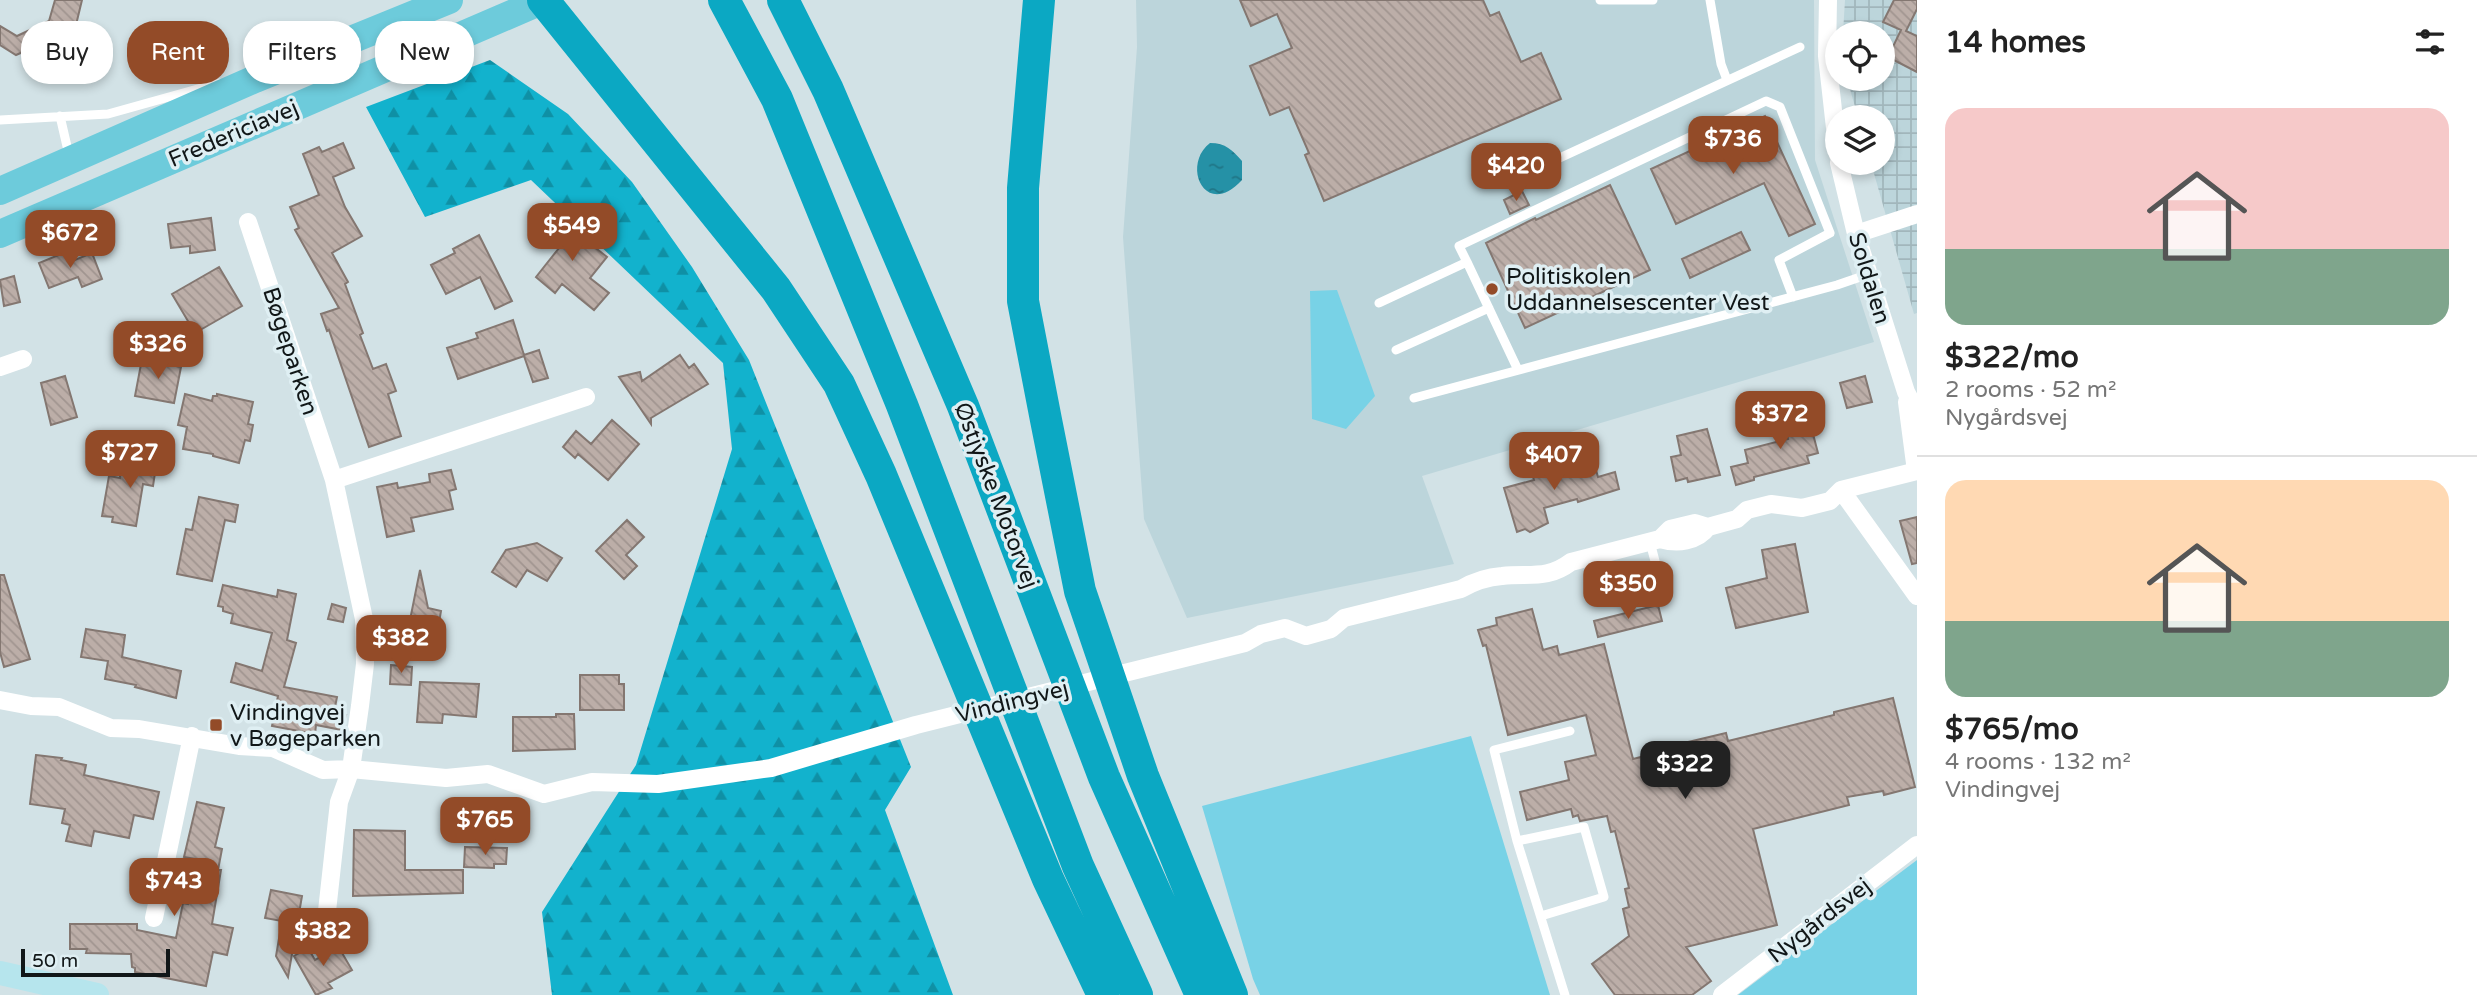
<!DOCTYPE html>
<html lang="en">
<head>
<meta charset="utf-8">
<style>
	:root { --surface:#fff; --page:#f2f2f2; --text:#222; --muted:#767676; --line:#e0e0e0; --accent:#934b28 }
	body { margin:0; font-family:"Varela Round",sans-serif; background:var(--page); color:var(--text); height:100vh; display:flex; flex-direction:column; font-size:26px; white-space:nowrap }
	* { box-sizing:border-box; margin:0 }
	p { font-size:23px; color:var(--muted) }
	.icon { flex:none; width:38px; height:38px; fill:none; stroke:currentColor; stroke-width:2; stroke-linecap:round; stroke-linejoin:round }
	.map { position:relative; flex:1; overflow:hidden }
	.side { display:flex; flex-direction:column; background:var(--surface); width:560px }
	.side>* { flex:none }
	.banner { position:absolute; left:21px; top:21px; width:665px; height:63px; display:flex; gap:14px }
	.buttons { position:absolute; left:1825px; top:21px; display:grid; gap:14px }
	.buttons a { display:grid; place-items:center; width:70px; height:70px; border-radius:50%; background:var(--surface); box-shadow:0 4px 10px #0003; font-size:35px }
	.scale { position:absolute; left:21px; bottom:18px; width:149px; box-sizing:border-box; padding-left:7px; border:4px solid #111718; border-top:0; font-size:19px; line-height:24px; white-space:nowrap; color:#111718; -webkit-text-stroke:5px #dfeff3; paint-order:stroke }
	.price { position:absolute; translate:-50% -60px; padding:0 16px; border-radius:14px; background:var(--accent); color:#fff; font-size:23px; line-height:46px; filter:drop-shadow(0 2px 4px #0008) }
	.price::after { content:''; position:absolute; left:50%; top:42px; width:21px; height:16px; margin-left:-10px; background:inherit; clip-path:polygon(0 0,100% 0,50% 100%) }
	.price.on { background:#222; color:#fff }
	ul { padding:0; list-style:none }
	li { display:grid; align-content:center; gap:14px; height:371px; padding:0 28px }
	li+li { border-top:2px solid var(--line) }
	li span { display:grid; place-items:center; height:217px; border-radius:21px; color:#555 }
	li>.icon { margin-inline-start:auto }
	span .icon { width:126px; height:126px; fill:#fffc; stroke-width:1 }
	li b { font-size:30px }
	h2 { display:flex; justify-content:space-between; align-items:center; height:84px; padding:0 28px; font-size:30px }
	.tag { padding:0 24px; border-radius:28px; background:var(--surface); box-shadow:0 4px 10px #0003; font-size:24px; line-height:63px }
	.tag.on { background:var(--accent); color:#fff }
	main { display:flex; flex:1; min-height:0 }
	.map>svg:first-child { display:block }
</style>
</head>
<body>
<main>
<div class="map">
<svg width="1917" height="995" viewBox="0 0 1917 995">
	<defs>
		<pattern id="industrial-grid" width="8" height="8" patternUnits="userSpaceOnUse" patternTransform="scale(1.75)"><rect width="8" height="8" fill="#bcd5db"/><path d="M0 4h8M4 0v8" fill="none" stroke="#a1b6bb"/></pattern>
		<pattern id="forest-firs" width="22" height="20" patternUnits="userSpaceOnUse" patternTransform="scale(1.75)"><rect width="22" height="20" fill="#12b2cd"/><path d="M5 1l3.5 6h-7zM16 11l3.5 6h-7z" fill="#0f90a5"/></pattern>
		<pattern id="water-ripples" width="26" height="14" patternUnits="userSpaceOnUse" patternTransform="scale(1.75)"><rect width="26" height="14" fill="#2591a6"/><path d="M2 4q2-2 4 0t4 0M15 11q2-2 4 0t4 0" fill="none" stroke="#1f7586"/></pattern>
		<pattern id="building-back-hatch" width="6" height="6" patternUnits="userSpaceOnUse" patternTransform="scale(1.75)"><rect width="6" height="6" fill="#bcaea8"/><path d="M-1 5l2 2M0 0l6 6M5-1l2 2" fill="none" stroke="#a19590"/></pattern>
	</defs>
	<rect width="100%" height="100%" fill="#d2e2e6"/>
	<path fill="#bcd5db" d="M 1136,0 L 1814,0 L 1815,160 L 1874,342 L 1422,476 L 1454,564 L 1187,618 L 1144,519 L 1123,237 L 1137,47 Z"/>
	<path fill="url(#industrial-grid)" d="M 1845,0 L 1917,0 L 1917,313 L 1914,314 L 1871,163 L 1883,163 L 1883,117 L 1858,117 L 1847,79 L 1883,79 L 1883,33 L 1843,33 Z"/>
	<path fill="#78d2e6" d="M 1337,290 L 1375,396 L 1346,429 L 1312,419 L 1310,291 Z
		M 1471,736 L 1550,995 L 1260,995 L 1253,979 L 1202,806 Z
		M 1917,860 L 1917,995 L 1738,995 Z"/>
	<path fill="url(#forest-firs)" d="M 490,60 L 568,114 L 632,182 L 692,267 L 749,360 L 911,767 L 885,810 L 953,995 L 552,995 L 542,912 L 636,765 L 732,449 L 723,363 L 531,180 L 425,217 L 366,107 Z"/>
	<path fill="url(#water-ripples)" d="M 1210,143 C 1226,143 1232,150 1242,161 L 1242,180 C 1205,220 1181,165 1210,143 Z"/>
	<path fill="url(#building-back-hatch)" stroke="#847771" stroke-width="2" d="M 55,0 L 82,0 L 75,29 L 16,55 L 0,45 L 0,26 L 17,36 L 49,21 Z
		M 1240,0 L 1483,0 L 1490,16 L 1499,12 L 1521,62 L 1541,53 L 1561,99 L 1324,201 L 1305,155 L 1309,153 L 1289,107 L 1270,115 L 1250,66 L 1292,48 L 1277,14 L 1251,26 Z
		M 1894,0 L 1917,0 L 1917,9 L 1906,31 L 1917,36 L 1917,72 L 1888,57 L 1901,30 L 1883,22 Z
		M 1765,116 L 1815,224 L 1789,236 L 1764,183 L 1676,224 L 1651,169 Z
		M 343,143 L 354,168 L 333,177 L 345,207 L 362,236 L 332,253 L 348,282 L 345,284 L 363,333 L 360,335 L 373,369 L 386,364 L 396,391 L 388,394 L 401,436 L 369,447 L 329,330 L 327,331 L 321,314 L 339,308 L 295,230 L 299,228 L 290,207 L 319,195 L 303,154 L 319,147 L 322,152 Z
		M 1610,185 L 1650,270 L 1525,328 L 1486,243 L 1535,218 L 1536,220 Z
		M 1522,191 L 1529,205 L 1510,214 L 1504,200 Z
		M 549,211 L 607,257 L 590,278 L 609,293 L 594,310 L 562,284 L 555,293 L 536,277 L 559,248 L 550,240 L 554,236 L 538,224 Z
		M 211,218 L 215,250 L 190,253 L 190,246 L 171,248 L 168,224 Z
		M 1741,232 L 1750,250 L 1690,278 L 1682,259 Z
		M 479,235 L 512,301 L 495,309 L 480,277 L 446,294 L 431,265 L 455,253 L 453,249 Z
		M 71,250 L 75,260 L 92,253 L 102,279 L 82,287 L 78,277 L 49,288 L 39,263 Z
		M 219,267 L 242,306 L 195,333 L 172,294 Z
		M 14,276 L 20,302 L 4,306 L 0,280 Z
		M 513,320 L 524,355 L 539,350 L 548,378 L 533,382 L 524,356 L 458,379 L 447,348 L 478,338 L 476,333 Z
		M 680,355 L 689,368 L 694,364 L 708,384 L 651,418 L 651,424 L 619,377 L 640,372 L 642,381 Z
		M 142,359 L 181,367 L 174,403 L 135,396 Z
		M 65,376 L 77,417 L 51,425 L 41,383 Z
		M 1865,376 L 1872,402 L 1847,408 L 1840,383 Z
		M 185,394 L 212,401 L 213,396 L 217,396 L 217,394 L 253,402 L 248,424 L 253,425 L 250,441 L 245,440 L 239,463 L 213,456 L 213,454 L 183,449 L 187,427 L 178,425 Z
		M 1807,411 L 1818,453 L 1807,456 L 1809,463 L 1754,477 L 1754,480 L 1736,485 L 1731,467 L 1748,463 L 1745,450 L 1788,439 L 1782,417 Z
		M 612,420 L 639,444 L 608,480 L 578,454 L 575,458 L 563,447 L 576,431 L 591,444 Z
		M 1707,429 L 1720,475 L 1688,482 L 1687,478 L 1676,481 L 1671,457 L 1681,455 L 1677,436 Z
		M 138,450 L 158,453 L 153,486 L 143,484 L 136,526 L 112,522 L 113,517 L 102,516 L 109,476 L 120,478 L 120,472 L 133,474 Z
		M 1572,458 L 1577,475 L 1596,470 L 1598,477 L 1615,472 L 1619,489 L 1578,502 L 1577,499 L 1544,508 L 1548,523 L 1530,532 L 1525,529 L 1517,532 L 1504,488 L 1534,480 L 1531,471 Z
		M 451,470 L 456,489 L 449,491 L 453,509 L 411,518 L 414,531 L 387,537 L 377,487 L 397,483 L 398,488 L 430,482 L 429,474 Z
		M 199,497 L 238,505 L 235,522 L 225,520 L 212,581 L 177,574 L 186,529 L 192,530 Z
		M 1917,517 L 1917,563 L 1912,564 L 1900,521 Z
		M 627,520 L 644,537 L 626,555 L 637,566 L 624,579 L 596,551 Z
		M 537,543 L 562,558 L 547,581 L 527,570 L 516,587 L 492,572 L 506,550 Z
		M 1795,544 L 1808,612 L 1736,628 L 1726,588 L 1767,578 L 1762,550 Z
		M 420,570 L 428,608 L 441,611 L 435,645 L 409,640 L 412,626 L 409,625 Z
		M 0,575 L 4,575 L 30,659 L 4,667 L 0,652 Z
		M 223,585 L 277,597 L 278,590 L 296,594 L 287,640 L 296,643 L 284,687 L 337,697 L 334,712 L 346,715 L 342,730 L 316,725 L 315,734 L 272,726 L 278,696 L 231,682 L 236,663 L 262,671 L 272,633 L 231,623 L 233,614 L 223,611 L 223,607 L 218,606 Z
		M 332,604 L 346,608 L 343,622 L 328,619 Z
		M 1658,605 L 1662,621 L 1598,637 L 1594,621 Z
		M 1532,609 L 1543,650 L 1557,646 L 1559,655 L 1604,644 L 1633,759 L 1664,751 L 1663,748 L 1726,733 L 1728,741 L 1834,715 L 1834,712 L 1893,698 L 1915,787 L 1884,795 L 1883,791 L 1847,797 L 1849,805 L 1753,829 L 1777,925 L 1686,947 L 1711,981 L 1692,995 L 1615,995 L 1592,964 L 1629,936 L 1623,909 L 1629,907 L 1625,889 L 1629,888 L 1615,831 L 1611,832 L 1607,816 L 1580,821 L 1578,815 L 1573,817 L 1571,809 L 1527,820 L 1520,792 L 1569,780 L 1565,762 L 1596,755 L 1586,715 L 1508,735 L 1486,645 L 1483,646 L 1478,630 L 1497,625 L 1496,618 Z
		M 86,629 L 125,635 L 122,657 L 181,671 L 176,698 L 135,687 L 136,685 L 105,679 L 108,661 L 81,657 Z
		M 391,665 L 412,667 L 411,685 L 390,684 Z
		M 580,675 L 619,675 L 619,684 L 624,684 L 624,710 L 580,710 Z
		M 420,682 L 479,684 L 476,717 L 443,714 L 442,723 L 417,722 Z
		M 556,714 L 574,714 L 575,749 L 513,751 L 513,717 L 556,717 Z
		M 36,755 L 62,758 L 61,760 L 86,765 L 84,775 L 159,792 L 153,819 L 134,815 L 129,838 L 94,831 L 91,846 L 66,841 L 70,825 L 62,823 L 65,809 L 30,804 Z
		M 197,802 L 224,808 L 215,847 L 222,849 L 218,870 L 221,870 L 212,924 L 233,928 L 227,955 L 213,952 L 206,986 L 135,972 L 135,968 L 132,967 L 131,954 L 86,953 L 87,949 L 70,949 L 70,924 L 137,924 L 137,930 L 176,938 L 183,903 L 188,904 L 196,859 L 184,857 Z
		M 354,830 L 405,831 L 405,870 L 463,870 L 463,893 L 353,896 Z
		M 465,847 L 507,848 L 506,864 L 494,864 L 494,868 L 464,867 Z
		M 271,890 L 302,896 L 288,977 L 276,956 L 282,921 L 265,918 Z
		M 338,946 L 352,970 L 328,983 L 332,988 L 316,995 L 294,956 L 308,948 L 315,960 Z"/>
	<g fill="none" stroke-linecap="round" stroke-linejoin="round">
		<path stroke="#fff" stroke-width="9" d="M 1600,0 L 1653,0
			M 1710,0 L 1721,64 L 1727,80
			M 60,116 L 69,155
			M 0,120 L 108,114 L 219,83
			M 1525,174 L 1800,47
			M 1467,262 L 1459,246 L 1766,101 L 1780,107 L 1830,233 L 1779,260 L 1793,297
			M 1379,303 L 1467,262 L 1518,370
			M 1396,350 L 1489,308
			M 1414,398 L 1837,285 L 1869,274
			M 1650,542 L 1661,584
			M 1517,841 L 1584,827 L 1604,897 L 1541,916
			M 1565,995 L 1517,841 L 1494,750 L 1570,731"/>
		<path stroke="#fff" stroke-width="18" d="M 1828,0 L 1827,56 L 1838,155
			M 1839,163 L 1856,234 L 1906,392 L 1917,413
			M 248,222 L 334,480 L 364,619 L 365,664 L 360,706 L 351,769 L 339,802 L 327,911
			M 1856,234 L 1917,214
			M 0,367 L 23,359
			M 1907,402 L 1916,471
			M 334,480 L 586,397
			M 1841,490 L 1917,596
			M 1660,539 C 1677,544 1697,542 1708,527
			M 0,700 L 31,706 L 59,707 L 111,728 L 139,729 L 239,746 L 273,748 L 323,770 L 351,769 L 446,778 L 488,774 L 544,794 L 592,782 L 658,784 L 771,768 L 916,725 L 1245,643 L 1261,634 L 1285,628 L 1306,636 L 1331,629 L 1344,618 L 1461,589 C 1473,582 1488,577 1502,576 C 1530,573 1547,580 1571,562 L 1660,539 L 1670,529 L 1695,523 L 1708,527 L 1737,519 L 1747,510 L 1771,504 L 1802,508 L 1830,501 L 1841,490 L 1917,471
			M 154,918 L 192,736
			M 1722,995 L 1917,845"/>
		<path stroke="#b6e5ed" stroke-width="24" d="M 0,973 L 97,995"/>
		<path stroke="#6dcbdb" stroke-width="28" d="M 0,191 L 255,79 L 449,0
			M 0,234 L 544,0"/>
		<path stroke="#0ba8c3" stroke-width="32" d="M 543,0 L 776,289 L 839,384 L 881,475 L 1048,879 L 1103,995
			M 724,0 L 777,99 L 902,405 L 1078,866 L 1137,995
			M 783,0 L 828,90 L 963,406 L 1104,777 L 1201,995
			M 1039,0 L 1023,188 L 1023,301 L 1046,420 L 1080,591 L 1143,776 L 1232,995"/>
	</g>
	<g fill="#934b28" stroke="#dfeff3" stroke-width="2.5">
		<circle cx="1492" cy="289" r="7"/>
		<rect x="209" y="718" width="14" height="14" rx="3.5"/>
	</g>
	<g text-anchor="middle" stroke-width="7" stroke-linejoin="round" paint-order="stroke">
		<g font-size="23" fill="#111718" stroke="#dfeff3">
			<text transform="translate(233 133) rotate(-23)" y="8">Fredericiavej</text>
			<text transform="translate(1870 278) rotate(73)" y="8">Soldalen</text>
			<text transform="translate(291 351) rotate(72)" y="8">Bøgeparken</text>
			<text transform="translate(997 495) rotate(69)" y="8">Østjyske Motorvej</text>
			<text transform="translate(1012 701) rotate(-14)" y="8">Vindingvej</text>
			<text transform="translate(1819 920) rotate(-38)" y="8">Nygårdsvej</text>
		</g>
		<g font-size="23" fill="#111718" stroke="#dfeff3" text-anchor="start">
			<text x="1506" y="284">Politiskolen<tspan x="1506" dy="26">Uddannelsescenter Vest</tspan></text>
			<text x="230" y="720">Vindingvej<tspan x="230" dy="26">v Bøgeparken</tspan></text>
		</g>
	</g>
</svg>
<div class="buttons">
<a><svg class="icon" aria-label="locate" viewBox="0 0 24 24"><circle cx="12" cy="12" r="6"/><path d="M12 2v4M12 18v4M2 12h4M18 12h4"/></svg></a>
<a><svg class="icon" aria-label="layers" viewBox="0 0 24 24"><path d="M12 4l9 5-9 5-9-5zM3 14l9 5 9-5"/></svg></a>
</div>
<div class="scale">50 m</div>
<b class="price" style="left:1733px;top:176px">$736</b>
<b class="price" style="left:1516px;top:203px">$420</b>
<b class="price" style="left:572px;top:263px">$549</b>
<b class="price" style="left:70px;top:270px">$672</b>
<b class="price" style="left:158px;top:381px">$326</b>
<b class="price" style="left:1780px;top:451px">$372</b>
<b class="price" style="left:130px;top:490px">$727</b>
<b class="price" style="left:1554px;top:492px">$407</b>
<b class="price" style="left:1628px;top:621px">$350</b>
<b class="price" style="left:401px;top:675px">$382</b>
<b class="price on" style="left:1685px;top:801px">$322</b>
<b class="price" style="left:485px;top:857px">$765</b>
<b class="price" style="left:174px;top:918px">$743</b>
<b class="price" style="left:323px;top:968px">$382</b>
<div class="banner">
<a class="tag">Buy</a>
<a class="tag on">Rent</a>
<a class="tag">Filters</a>
<a class="tag">New</a>
</div>
</div>
<section class="side">
<h2>14 homes<svg class="icon" aria-label="filters" viewBox="0 0 24 24"><path d="M4 7h16M4 17h16"/><circle cx="9" cy="7" r="2"/><circle cx="15" cy="17" r="2"/></svg></h2>
<ul>
<li><span style="background:linear-gradient(#f6c9c9 65%,#7fa58c 0)"><svg class="icon" aria-label="home" viewBox="0 0 24 24"><path d="M3 11l9-7 9 7M6 9v11h12V9"/></svg></span><div><b>$322/mo</b><p>2 rooms · 52 m²</p><p>Nygårdsvej</p></div></li>
<li><span style="background:linear-gradient(#ffd9b3 65%,#7fa58c 0)"><svg class="icon" aria-label="home" viewBox="0 0 24 24"><path d="M3 11l9-7 9 7M6 9v11h12V9"/></svg></span><div><b>$765/mo</b><p>4 rooms · 132 m²</p><p>Vindingvej</p></div></li>
</ul>
</section>
</main>
</body>
</html>
